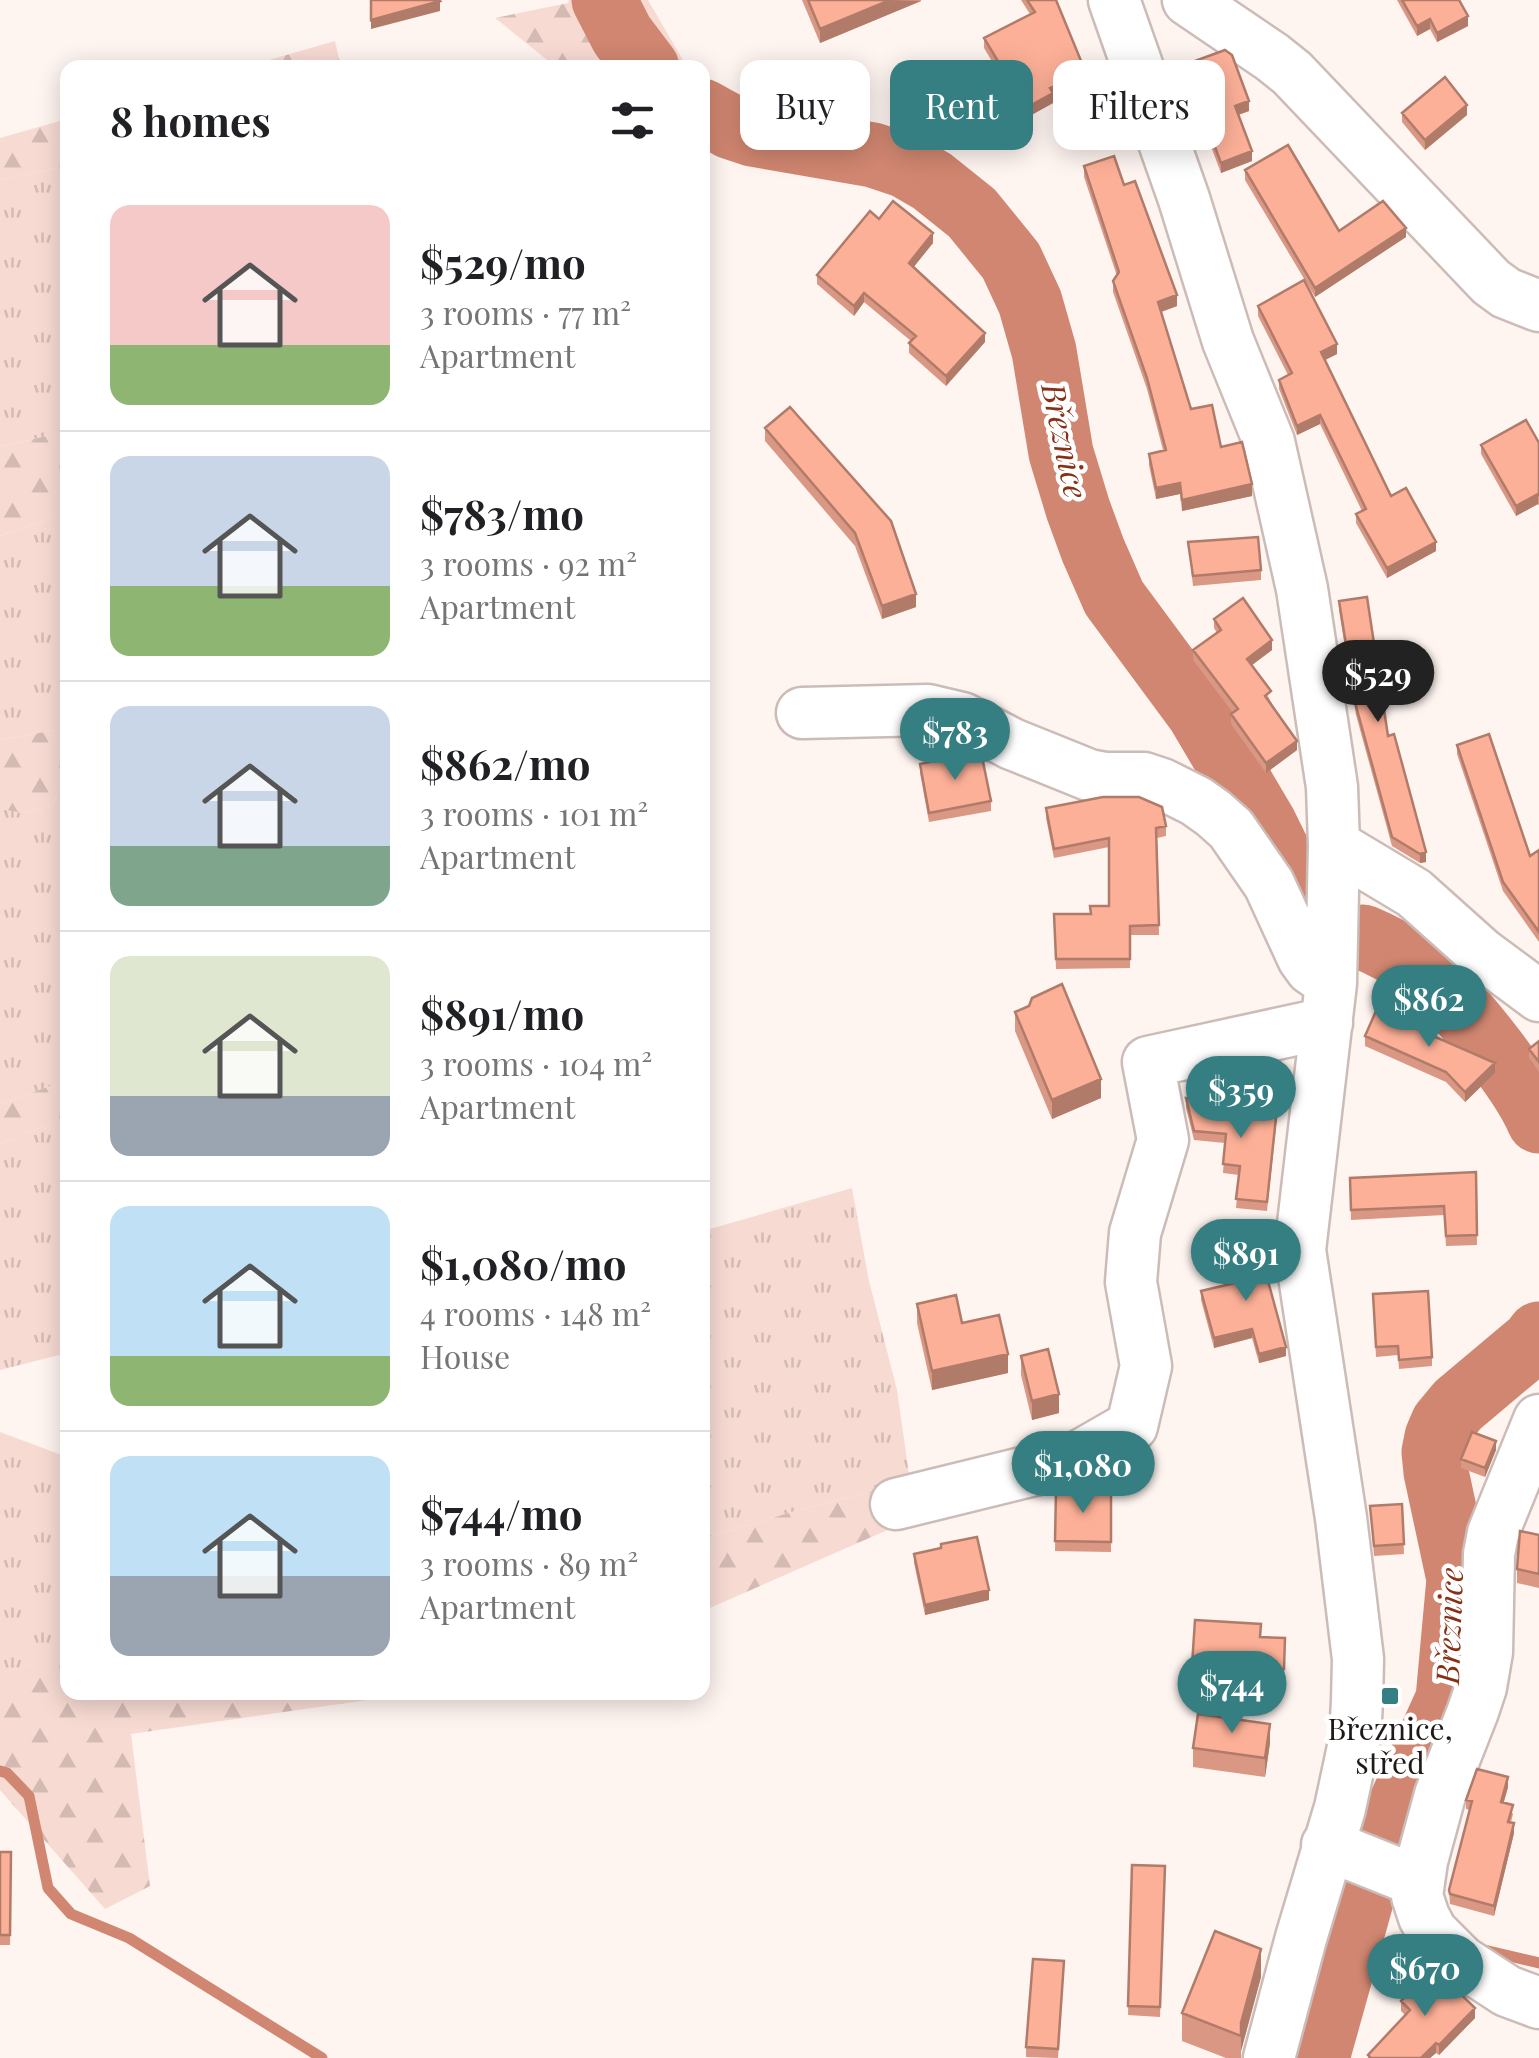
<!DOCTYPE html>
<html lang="en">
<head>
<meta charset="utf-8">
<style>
	:root { --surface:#fff; --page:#f2f2f2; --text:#202124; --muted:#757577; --line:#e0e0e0; --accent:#357e81 }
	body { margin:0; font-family:"Playfair Display",serif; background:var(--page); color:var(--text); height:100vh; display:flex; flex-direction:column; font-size:38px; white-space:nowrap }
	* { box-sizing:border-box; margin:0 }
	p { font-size:32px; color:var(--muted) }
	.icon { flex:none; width:55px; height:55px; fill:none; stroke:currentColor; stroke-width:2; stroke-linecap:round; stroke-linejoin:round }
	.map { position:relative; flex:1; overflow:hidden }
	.details { position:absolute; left:60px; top:60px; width:650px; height:1640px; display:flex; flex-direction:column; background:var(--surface); border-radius:20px; box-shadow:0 5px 25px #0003 }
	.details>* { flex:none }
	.guide { position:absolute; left:740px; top:60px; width:648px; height:90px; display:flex; gap:20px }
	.price { position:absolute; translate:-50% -85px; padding:0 22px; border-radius:35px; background:var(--accent); color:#fff; font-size:32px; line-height:65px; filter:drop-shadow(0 2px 5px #0008) }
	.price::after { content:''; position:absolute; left:50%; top:60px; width:30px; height:22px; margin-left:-15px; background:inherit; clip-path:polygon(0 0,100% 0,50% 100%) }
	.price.current { background:#222; color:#fff }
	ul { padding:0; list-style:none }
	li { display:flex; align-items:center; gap:30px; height:250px; padding:0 50px }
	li+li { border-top:2px solid var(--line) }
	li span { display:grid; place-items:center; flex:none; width:280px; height:200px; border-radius:20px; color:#555 }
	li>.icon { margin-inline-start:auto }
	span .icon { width:120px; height:120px; fill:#fffc; stroke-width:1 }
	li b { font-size:42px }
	h2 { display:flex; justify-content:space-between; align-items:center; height:120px; padding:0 50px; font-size:42px }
	.chip { padding:0 35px; border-radius:20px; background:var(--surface); box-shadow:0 5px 25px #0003; font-size:35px; line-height:90px }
	.chip.current { background:var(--accent); color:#fff }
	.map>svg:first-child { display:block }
</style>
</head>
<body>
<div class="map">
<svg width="1539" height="2058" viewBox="0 0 1539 2058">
	<defs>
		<pattern id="grass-tufts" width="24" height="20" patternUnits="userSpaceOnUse" patternTransform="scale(2.5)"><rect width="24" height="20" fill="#f7dbd3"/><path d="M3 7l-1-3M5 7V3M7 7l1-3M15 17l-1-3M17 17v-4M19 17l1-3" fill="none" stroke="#d3bbb4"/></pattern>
		<pattern id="forest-firs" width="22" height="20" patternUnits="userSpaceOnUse" patternTransform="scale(2.5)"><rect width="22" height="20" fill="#f7dbd3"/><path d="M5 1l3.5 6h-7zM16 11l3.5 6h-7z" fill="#d3bbb4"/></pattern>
	</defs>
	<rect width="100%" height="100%" fill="#fef4f0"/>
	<path fill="url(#grass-tufts)" d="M 67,166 L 67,431 L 0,447 L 0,180 Z
		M 67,512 L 67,728 L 0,740 L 0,536 Z
		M 67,776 L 67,1080 L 0,1104 L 0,809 L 23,813 L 51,806 Z
		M 67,1117 L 67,1353 L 0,1370 L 0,1144 Z
		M 852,1188 L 869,1281 L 897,1390 L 909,1474 L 897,1485 L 795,1511 L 703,1539 L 703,1231 Z
		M 0,1432 L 67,1457 L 68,1656 L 0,1673 Z"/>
	<path fill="url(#forest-firs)" d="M 569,0 L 648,0 L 687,67 L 556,67 L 495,18 L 568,3 Z
		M 335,41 L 341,67 L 244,67 Z
		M 703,78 L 749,109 L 733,150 L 703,149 Z
		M 67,119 L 67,166 L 0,180 L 0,138 Z
		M 67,431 L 67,512 L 0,536 L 0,447 Z
		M 67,728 L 67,776 L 51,806 L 23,813 L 0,809 L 0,740 Z
		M 67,1080 L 67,1117 L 0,1144 L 0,1104 Z
		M 897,1485 L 908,1521 L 703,1611 L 703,1539 L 795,1511 Z
		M 67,1656 L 68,1692 L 417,1693 L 131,1734 L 150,1886 L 105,1909 L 0,1790 L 0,1673 Z"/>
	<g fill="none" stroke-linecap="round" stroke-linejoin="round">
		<path stroke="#d08670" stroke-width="11" d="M 0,1771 L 7,1773 L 29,1796 L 48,1888 L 71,1914 L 129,1938 L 322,2058
			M 1371,1884 L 1387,1904
			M 1480,1949 L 1539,1963"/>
		<path stroke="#d08670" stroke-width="65" d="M 604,0 L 622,35 L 647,68
			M 702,111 L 731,127 L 752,134 L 873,155 L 906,166 L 932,181 L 972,213 L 1011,261 L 1030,302 L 1044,351 L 1061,453 L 1078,509 L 1093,550 L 1114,598 L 1199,713 L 1265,825 L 1298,892 L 1319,915
			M 1363,937 C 1382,945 1401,955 1418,967 C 1452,993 1523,1082 1539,1121
			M 1317,2058 L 1367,1879 L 1448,1699 L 1459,1579 L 1436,1472 L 1434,1452 L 1437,1437 L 1443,1423 L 1458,1405 L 1533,1342 L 1539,1334"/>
		<defs>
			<path id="minor" d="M 1114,0 L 1184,199 L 1228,341 L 1269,442 L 1302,589 L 1332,787 L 1334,845 L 1331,983 L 1300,1250 L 1341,1518 L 1358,1659 L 1357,1701 L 1355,1738 L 1340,1808 L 1301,1938 L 1269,2058
				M 1188,0 L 1272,57 L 1292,73 L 1491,282 L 1506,293 L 1539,306
				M 802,713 L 928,710 L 962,718 L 1012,744 L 1089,775 L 1106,778 L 1144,778 L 1162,784 L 1196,801 L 1213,813 L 1231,829 L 1269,884 L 1303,958 L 1311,969 L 1331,983
				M 1334,845 L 1414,893 L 1481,953 L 1539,996
				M 1539,1420 L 1493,1533 L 1489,1554 L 1487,1652 L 1481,1687 L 1473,1711 L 1440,1795 L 1422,1861 L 1417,1896 L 1424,1917 L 1432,1932 L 1461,1961 L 1507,1991 L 1539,2003
				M 896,1504 L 1071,1461 L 1132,1426 L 1146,1366 L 1131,1282 L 1135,1233 L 1163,1140 L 1148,1062 L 1327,1023
				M 1327,1845 L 1417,1881"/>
		</defs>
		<use href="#minor" stroke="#ccbcb7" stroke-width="55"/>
		<use href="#minor" stroke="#fff" stroke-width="50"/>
	</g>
	<path fill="#da9783" d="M 802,0 L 921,0 L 921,1 L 820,43 Z
		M 1021,0 L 1056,0 L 1086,83 L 1053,96 L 1053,103 L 1026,118 L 984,48 L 984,38 L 1030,14 Z
		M 1397,0 L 1459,0 L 1468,26 L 1437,42 L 1430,29 L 1417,36 Z
		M 1184,65 L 1249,111 L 1238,115 L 1252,161 L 1221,173 L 1184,75 Z
		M 1402,113 L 1467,115 L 1425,150 L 1402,122 Z
		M 1084,166 L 1124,185 L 1177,306 L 1161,312 L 1191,409 L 1221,447 L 1252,496 L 1182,511 L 1180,494 L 1156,499 L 1149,465 L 1149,454 L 1163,450 L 1147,389 L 1113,292 L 1113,281 L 1117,276 L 1084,177 Z
		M 1245,170 L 1339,231 L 1406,237 L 1315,297 L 1245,180 Z
		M 879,219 L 933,243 L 913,267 L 985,342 L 946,386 L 909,353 L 909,343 L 911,341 L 864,302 L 854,316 L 817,284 L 817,275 Z
		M 1258,306 L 1337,354 L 1325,360 L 1391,496 L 1436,551 L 1387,578 L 1356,523 L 1356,514 L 1362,511 L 1320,424 L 1297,435 L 1279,389 L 1279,380 L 1288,375 L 1258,316 Z
		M 790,407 L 916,607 L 882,619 L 855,546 L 765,441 L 765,428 Z
		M 1539,443 L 1539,506 L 1538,504 L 1516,516 L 1481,454 L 1481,445 Z
		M 1188,542 L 1261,570 L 1261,580 L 1193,586 Z
		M 1339,601 L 1388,736 L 1426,862 L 1420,863 L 1392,846 L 1356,715 L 1339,610 Z
		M 1214,619 L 1272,650 L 1251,665 L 1297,750 L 1266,773 L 1231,724 L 1231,714 L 1233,713 L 1193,660 L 1193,650 L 1217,633 L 1214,628 Z
		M 1457,745 L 1530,856 L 1539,850 L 1539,942 L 1503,891 L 1457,754 Z
		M 920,764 L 991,801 L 991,811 L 929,822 L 920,773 Z
		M 1046,808 L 1166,826 L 1166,836 L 1157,838 L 1159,935 L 1130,935 L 1130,968 L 1056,969 L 1054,914 L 1091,914 L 1109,906 L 1109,847 L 1054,858 L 1046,818 Z
		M 1029,1006 L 1101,1098 L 1052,1119 L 1015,1031 L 1015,1012 Z
		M 1365,1036 L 1495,1073 L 1465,1102 L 1446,1082 L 1365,1046 Z
		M 1539,1041 L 1539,1072 L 1529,1058 L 1529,1049 Z
		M 1186,1098 L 1277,1117 L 1267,1211 L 1236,1208 L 1239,1175 L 1223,1173 L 1225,1143 L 1194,1140 L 1186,1108 Z
		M 1476,1172 L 1477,1245 L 1446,1246 L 1444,1215 L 1351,1220 L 1350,1178 Z
		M 1231,1255 L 1286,1356 L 1259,1363 L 1252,1338 L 1214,1348 L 1201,1300 L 1201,1291 L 1236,1282 L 1231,1265 Z
		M 1373,1294 L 1432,1357 L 1432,1366 L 1399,1369 L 1398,1355 L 1376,1357 Z
		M 917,1304 L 962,1323 L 1008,1373 L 932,1390 L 917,1323 Z
		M 1021,1356 L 1059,1413 L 1032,1420 L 1021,1375 Z
		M 1496,1450 L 1485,1477 L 1461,1468 L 1461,1459 Z
		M 1056,1490 L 1111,1492 L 1111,1552 L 1055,1551 Z
		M 1402,1504 L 1404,1554 L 1374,1556 L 1370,1506 Z
		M 1539,1535 L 1539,1588 L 1517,1583 L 1517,1569 Z
		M 914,1554 L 989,1600 L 925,1615 L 914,1563 Z
		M 1261,1637 L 1285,1638 L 1284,1678 L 1192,1675 L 1192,1665 Z
		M 1270,1743 L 1265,1777 L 1193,1767 L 1193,1748 Z
		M 1508,1787 L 1504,1802 L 1513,1814 L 1511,1822 L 1514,1833 L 1494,1916 L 1450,1904 L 1449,1890 L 1470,1810 L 1466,1809 L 1466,1800 Z
		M 0,1852 L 11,1852 L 10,1945 L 0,1945 Z
		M 1132,1865 L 1165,1866 L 1160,2017 L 1128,2015 Z
		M 1064,1970 L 1058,2058 L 1026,2057 L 1026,2047 Z
		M 1261,1977 L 1241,2051 L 1241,2058 L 1226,2058 L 1182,2041 L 1182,2013 Z
		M 1401,2001 L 1475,2018 L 1439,2055 L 1436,2053 L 1430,2058 L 1368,2058 L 1368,2055 L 1405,2015 L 1401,2011 Z"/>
	<path fill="#b17b6a" d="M 890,0 L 921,1 L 820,43 L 820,29 Z
		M 440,1 L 440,11 L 371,29 L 371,20 Z
		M 1468,16 L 1468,26 L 1437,42 L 1437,33 Z
		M 1430,19 L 1430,29 L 1417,36 L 1417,26 Z
		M 1086,73 L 1086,83 L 1053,96 L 1053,103 L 1026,118 L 1026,108 L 1050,88 Z
		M 1249,101 L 1249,111 L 1235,116 L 1235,106 Z
		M 1467,105 L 1467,115 L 1425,150 L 1425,140 Z
		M 1252,151 L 1252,161 L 1221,173 L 1221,163 Z
		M 1406,228 L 1406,237 L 1315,297 L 1315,288 Z
		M 933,233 L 933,243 L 909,273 L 909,263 Z
		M 864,293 L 864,302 L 854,316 L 854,306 Z
		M 1177,295 L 1177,306 L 1158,313 L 1158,302 Z
		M 985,333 L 985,342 L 946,386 L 946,376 Z
		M 1337,344 L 1337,354 L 1321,362 L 1321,352 Z
		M 1320,415 L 1320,424 L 1297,435 L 1297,426 Z
		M 1180,483 L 1180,494 L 1156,499 L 1156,488 Z
		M 1252,484 L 1252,496 L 1182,511 L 1182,500 Z
		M 1538,494 L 1538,504 L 1516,516 L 1516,506 Z
		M 1436,542 L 1436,551 L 1387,578 L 1387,568 Z
		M 916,594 L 916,607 L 882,619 L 882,606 Z
		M 1272,640 L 1272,650 L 1247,669 L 1247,659 Z
		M 1297,741 L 1297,750 L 1266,773 L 1266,763 Z
		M 1426,852 L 1426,862 L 1420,863 L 1420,854 Z
		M 1495,1063 L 1495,1073 L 1465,1102 L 1465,1092 Z
		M 1101,1079 L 1101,1098 L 1052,1119 L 1052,1100 Z
		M 1252,1329 L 1252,1338 L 1214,1348 L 1214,1338 Z
		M 1286,1347 L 1286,1356 L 1259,1363 L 1259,1354 Z
		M 1008,1354 L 1008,1373 L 932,1390 L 932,1371 Z
		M 1059,1394 L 1059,1413 L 1032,1420 L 1032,1401 Z
		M 1496,1441 L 1496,1450 L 1485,1477 L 1485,1468 Z
		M 989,1590 L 989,1600 L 925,1615 L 925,1605 Z
		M 1270,1724 L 1270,1743 L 1265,1777 L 1265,1758 Z
		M 1508,1777 L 1508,1787 L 1501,1811 L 1501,1802 Z
		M 1514,1823 L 1514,1833 L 1494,1916 L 1494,1906 Z
		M 1261,1949 L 1261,1977 L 1241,2051 L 1241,2023 Z
		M 1475,2008 L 1475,2018 L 1439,2055 L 1439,2045 Z
		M 1436,2043 L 1436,2053 L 1430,2058 L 1421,2058 Z"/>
	<path fill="#fdb098" stroke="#b17b6a" stroke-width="2.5" d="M 371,0 L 439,0 L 440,1 L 371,20 Z
		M 808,0 L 890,0 L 820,29 Z
		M 1027,0 L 1056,0 L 1086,73 L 1050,88 L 1053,93 L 1026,108 L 984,38 L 1035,12 Z
		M 1402,0 L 1459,0 L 1468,16 L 1437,33 L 1430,19 L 1417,26 Z
		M 1225,50 L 1232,55 L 1249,101 L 1235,106 L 1252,151 L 1221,163 L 1184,65 Z
		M 1445,77 L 1467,105 L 1425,140 L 1402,113 Z
		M 1288,145 L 1339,231 L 1383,201 L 1406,228 L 1315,288 L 1245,170 Z
		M 1114,156 L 1124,185 L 1135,181 L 1177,295 L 1158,302 L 1191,409 L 1212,405 L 1221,447 L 1242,442 L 1252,484 L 1182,500 L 1180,483 L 1156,488 L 1149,454 L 1166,450 L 1147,378 L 1113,281 L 1119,272 L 1084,166 Z
		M 893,201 L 933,233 L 909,263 L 985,333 L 946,376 L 909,343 L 916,336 L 864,293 L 854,306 L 817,275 L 870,211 L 879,219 Z
		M 1304,280 L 1337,344 L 1321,352 L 1391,496 L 1406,488 L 1436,542 L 1387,568 L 1356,514 L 1366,509 L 1320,415 L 1297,426 L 1279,380 L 1292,373 L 1258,306 Z
		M 790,407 L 891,521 L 916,594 L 882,606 L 855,533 L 765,428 Z
		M 1526,420 L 1539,443 L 1539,496 L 1538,494 L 1516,506 L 1481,445 Z
		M 1258,537 L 1261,570 L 1193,576 L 1188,542 Z
		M 1367,597 L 1388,736 L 1394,734 L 1426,852 L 1420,854 L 1392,837 L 1356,706 L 1339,601 Z
		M 1243,598 L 1272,640 L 1247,659 L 1271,691 L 1265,696 L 1297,741 L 1266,763 L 1231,714 L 1238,709 L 1193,650 L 1221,630 L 1214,619 Z
		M 1489,734 L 1530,856 L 1539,850 L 1539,932 L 1503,882 L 1457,745 Z
		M 981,752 L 991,801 L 929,813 L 920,764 Z
		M 1103,797 L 1139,797 L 1162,807 L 1166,826 L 1156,828 L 1159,925 L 1130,926 L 1130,959 L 1056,959 L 1054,914 L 1091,914 L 1090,906 L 1109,906 L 1109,838 L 1054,849 L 1046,808 Z
		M 1062,984 L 1101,1079 L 1052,1100 L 1015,1012 L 1029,1006 L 1032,998 Z
		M 1376,1011 L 1495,1063 L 1465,1092 L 1446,1072 L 1365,1036 Z
		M 1539,1041 L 1539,1062 L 1529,1049 Z
		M 1186,1098 L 1277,1108 L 1267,1202 L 1236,1199 L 1240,1166 L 1223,1164 L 1226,1134 L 1194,1131 Z
		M 1476,1172 L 1477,1235 L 1446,1236 L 1444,1206 L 1351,1210 L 1350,1178 Z
		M 1259,1248 L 1286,1347 L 1259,1354 L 1252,1329 L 1214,1338 L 1201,1291 L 1239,1282 L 1231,1255 Z
		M 1428,1291 L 1432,1357 L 1399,1360 L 1398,1346 L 1376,1347 L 1373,1294 Z
		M 956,1295 L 962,1323 L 999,1315 L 1008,1354 L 932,1371 L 917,1304 Z
		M 1048,1349 L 1059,1394 L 1032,1401 L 1021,1356 Z
		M 1472,1432 L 1496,1441 L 1485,1468 L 1461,1459 Z
		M 1056,1490 L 1111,1492 L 1111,1542 L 1055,1541 Z
		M 1402,1504 L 1404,1544 L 1374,1546 L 1370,1506 Z
		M 1520,1531 L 1539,1535 L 1539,1574 L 1517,1569 Z
		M 977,1537 L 989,1590 L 925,1605 L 914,1554 L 941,1548 L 941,1544 Z
		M 1195,1620 L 1261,1624 L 1260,1637 L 1285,1638 L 1284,1669 L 1192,1665 Z
		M 1198,1714 L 1270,1724 L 1265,1758 L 1193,1748 Z
		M 1477,1769 L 1508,1777 L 1501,1802 L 1513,1805 L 1508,1822 L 1514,1823 L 1494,1906 L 1450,1894 L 1449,1890 L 1472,1801 L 1466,1800 Z
		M 0,1852 L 11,1852 L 10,1935 L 0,1935 Z
		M 1132,1865 L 1165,1866 L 1160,2007 L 1128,2006 Z
		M 1215,1931 L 1261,1949 L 1241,2023 L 1241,2036 L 1182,2013 Z
		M 1033,1959 L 1064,1961 L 1058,2049 L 1026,2047 Z
		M 1434,1968 L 1475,2008 L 1439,2045 L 1436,2043 L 1421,2058 L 1369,2058 L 1370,2057 L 1368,2055 L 1410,2010 L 1401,2001 Z"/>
	<rect fill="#357e81" stroke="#fff" stroke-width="4" x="1380" y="1686" width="20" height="20" rx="5"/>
	<g text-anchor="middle" stroke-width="9" stroke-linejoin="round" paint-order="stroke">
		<g font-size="30" fill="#1f1917" stroke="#fff">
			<text x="1390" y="1740">Březnice,<tspan x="1390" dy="34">střed</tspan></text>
		</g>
		<g font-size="32" font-style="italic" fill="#883013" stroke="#fff">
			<text transform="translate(1064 441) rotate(78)" y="11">Březnice</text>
			<text transform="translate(1450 1626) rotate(-88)" y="11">Březnice</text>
		</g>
	</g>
</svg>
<b class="price current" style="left:1378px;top:725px">$529</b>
<b class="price" style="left:955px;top:783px">$783</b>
<b class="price" style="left:1429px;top:1050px">$862</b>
<b class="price" style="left:1241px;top:1141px">$359</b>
<b class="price" style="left:1246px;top:1304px">$891</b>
<b class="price" style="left:1083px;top:1516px">$1,080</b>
<b class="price" style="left:1232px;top:1736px">$744</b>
<b class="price" style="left:1425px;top:2019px">$670</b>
<div class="guide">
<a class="chip">Buy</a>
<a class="chip current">Rent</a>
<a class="chip">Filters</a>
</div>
<section class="details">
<h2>8 homes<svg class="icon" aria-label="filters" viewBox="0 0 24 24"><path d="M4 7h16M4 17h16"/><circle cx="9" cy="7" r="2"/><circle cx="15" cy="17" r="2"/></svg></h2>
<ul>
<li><span style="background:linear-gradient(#f6c9c9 70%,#8fb573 0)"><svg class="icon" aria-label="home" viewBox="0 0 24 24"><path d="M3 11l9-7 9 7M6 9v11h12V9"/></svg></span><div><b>$529/mo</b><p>3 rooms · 77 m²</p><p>Apartment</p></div></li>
<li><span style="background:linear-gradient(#c9d6e8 65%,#8fb573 0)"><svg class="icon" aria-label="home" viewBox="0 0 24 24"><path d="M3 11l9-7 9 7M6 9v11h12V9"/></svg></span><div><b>$783/mo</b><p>3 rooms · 92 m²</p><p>Apartment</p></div></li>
<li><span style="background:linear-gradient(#c9d6e8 70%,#7fa58c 0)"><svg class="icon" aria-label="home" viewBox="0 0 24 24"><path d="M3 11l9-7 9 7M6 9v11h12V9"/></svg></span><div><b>$862/mo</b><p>3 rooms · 101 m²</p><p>Apartment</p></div></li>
<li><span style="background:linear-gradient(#dfe7d0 70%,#9aa5b1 0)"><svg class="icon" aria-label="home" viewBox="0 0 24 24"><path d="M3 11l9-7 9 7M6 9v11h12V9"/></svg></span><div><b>$891/mo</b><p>3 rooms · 104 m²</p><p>Apartment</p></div></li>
<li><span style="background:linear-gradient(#bfe0f5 75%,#8fb573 0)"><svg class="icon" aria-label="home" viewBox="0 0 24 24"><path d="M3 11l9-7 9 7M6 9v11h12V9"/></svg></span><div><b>$1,080/mo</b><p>4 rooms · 148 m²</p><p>House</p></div></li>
<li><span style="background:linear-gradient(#bfe0f5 60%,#9aa5b1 0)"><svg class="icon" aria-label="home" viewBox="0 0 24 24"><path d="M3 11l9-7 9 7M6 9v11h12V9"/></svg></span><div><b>$744/mo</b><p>3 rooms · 89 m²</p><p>Apartment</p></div></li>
</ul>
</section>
</div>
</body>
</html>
